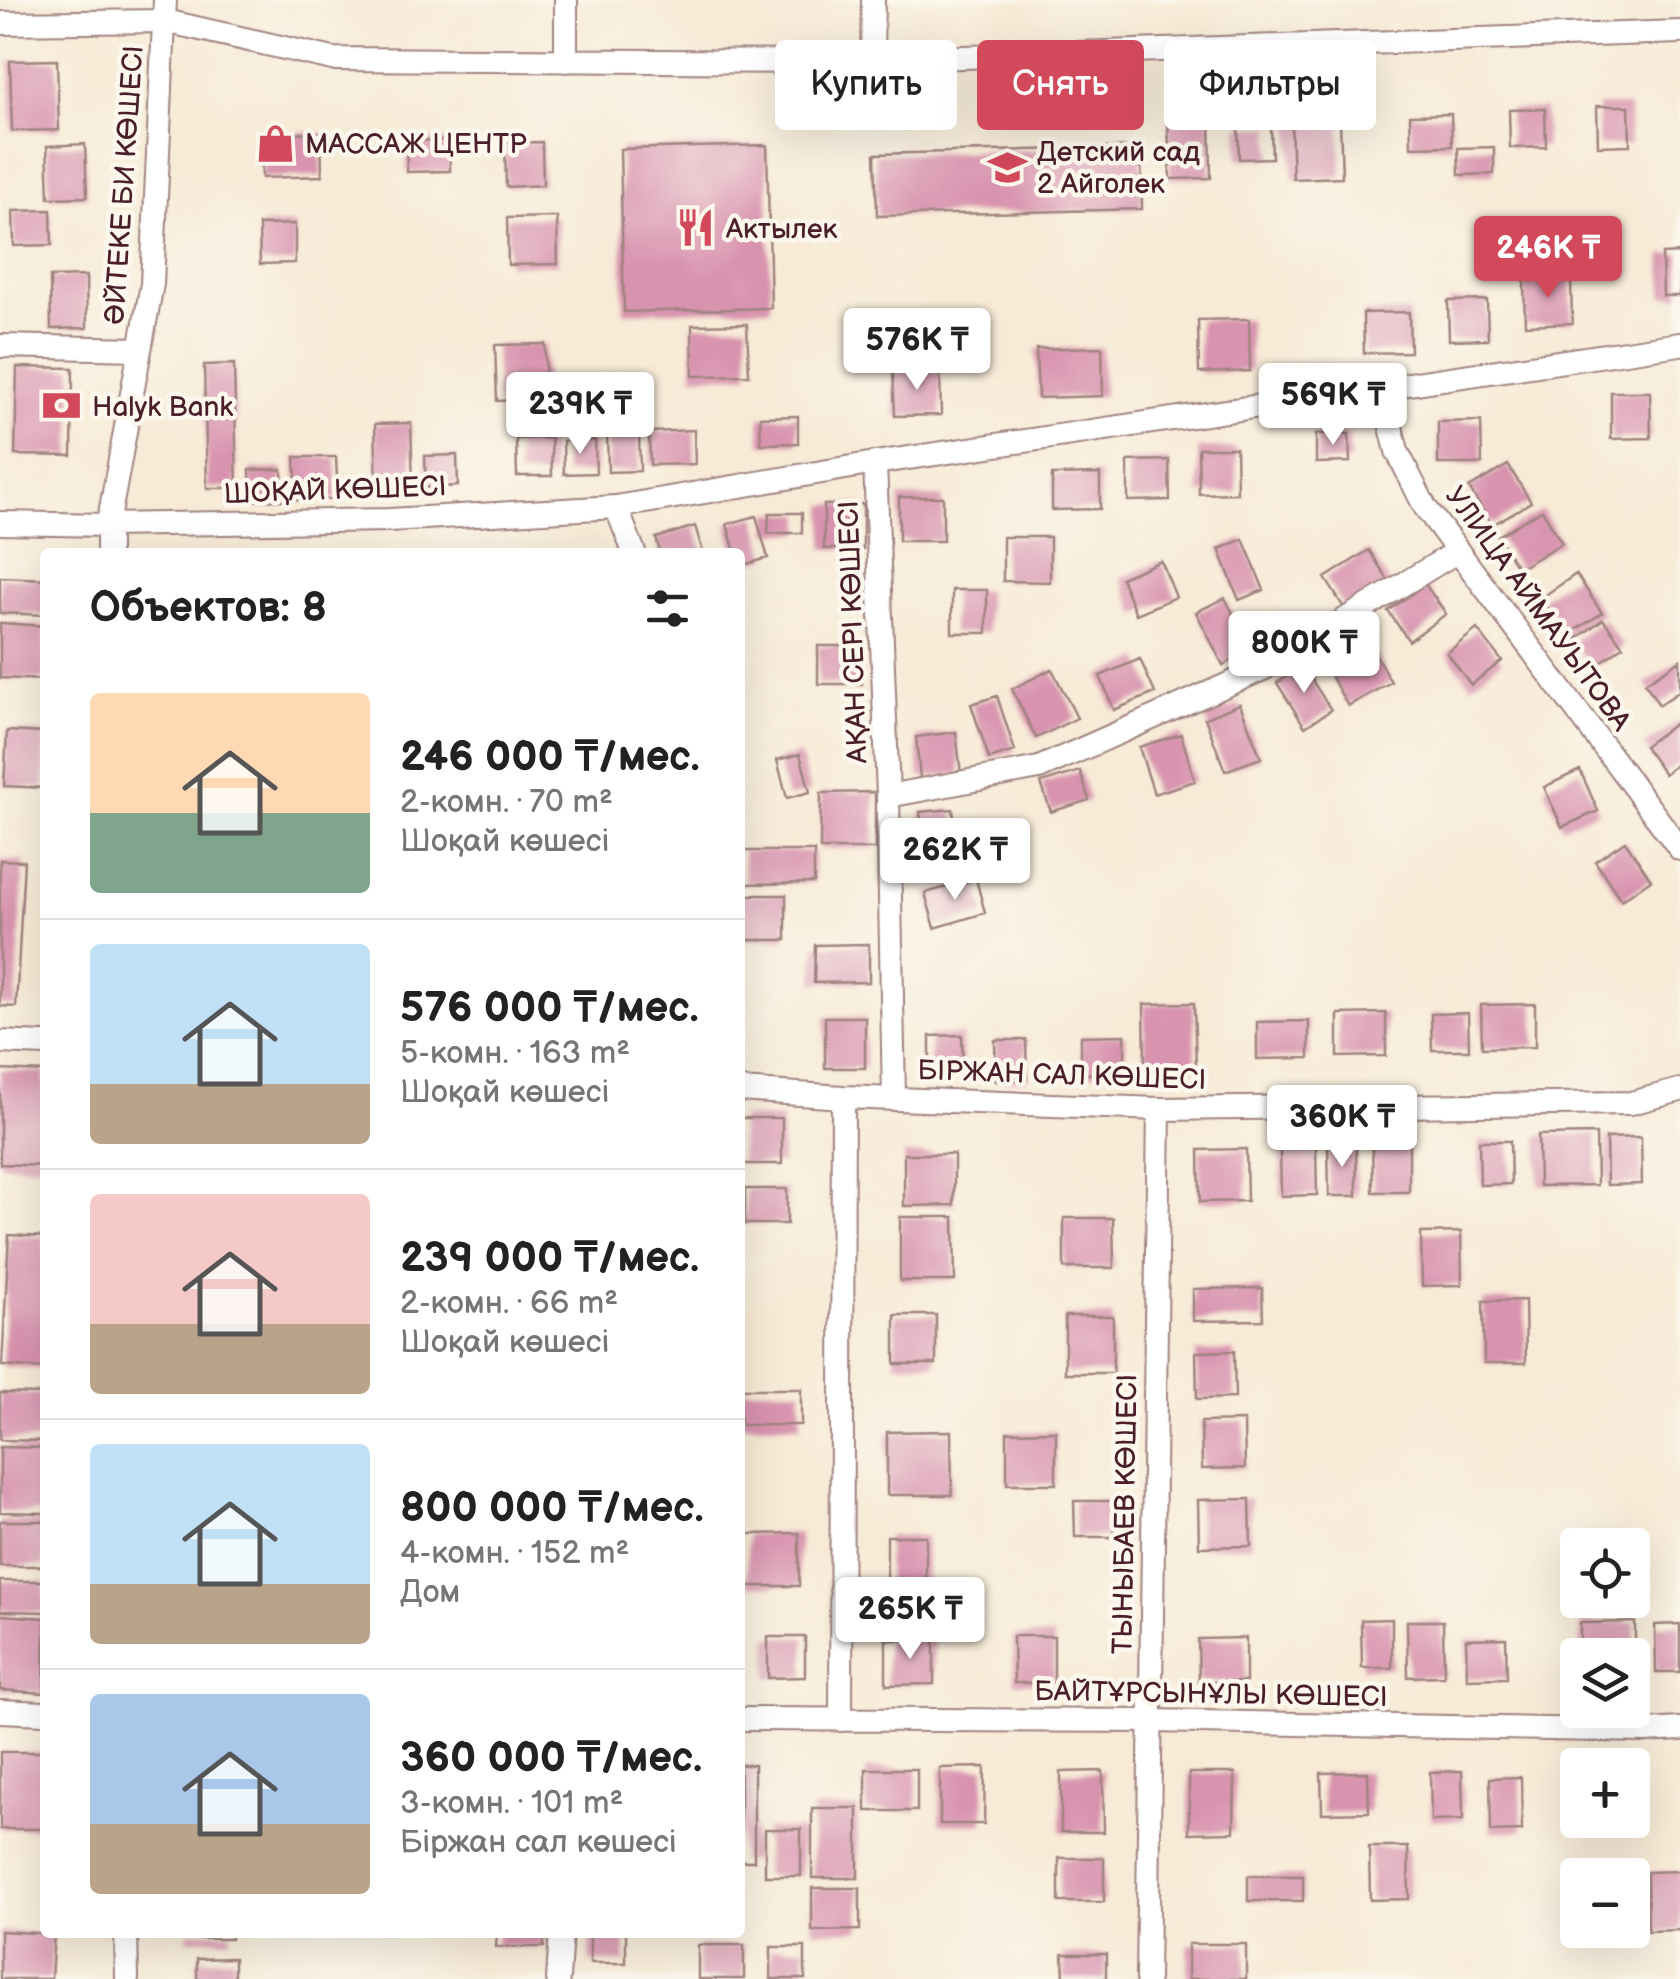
<!DOCTYPE html>
<html lang="ru">
<head>
<meta charset="utf-8">
<style>
	:root { --surface:#fff; --page:#f2f2f2; --text:#222; --muted:#767676; --line:#e0e0e0; --accent:#d1495b }
	body { margin:0; font-family:"Balsamiq Sans",sans-serif; background:var(--page); color:var(--text); height:100vh; display:flex; flex-direction:column; font-size:38px; white-space:nowrap }
	* { box-sizing:border-box; margin:0 }
	p { font-size:32px; color:var(--muted) }
	.icon { flex:none; width:55px; height:55px; fill:none; stroke:currentColor; stroke-width:2; stroke-linecap:round; stroke-linejoin:round }
	.map { position:relative; flex:1; overflow:hidden }
	.drawer { position:absolute; left:40px; top:548px; width:705px; height:1390px; display:flex; flex-direction:column; background:var(--surface); border-radius:10px; box-shadow:0 10px 40px #0002 }
	.drawer>* { flex:none }
	.top-card { position:absolute; left:775px; top:40px; width:755px; height:90px; display:flex; gap:20px }
	.tools { position:absolute; left:1560px; top:1528px; display:grid; gap:20px }
	.tools a { display:grid; place-items:center; width:90px; height:90px; border-radius:10px; background:var(--surface); box-shadow:0 10px 40px #0002; font-size:50px }
	.price { position:absolute; translate:-50% -85px; padding:0 22px; border-radius:10px; background:#fff; color:#222; font-size:32px; line-height:65px; filter:drop-shadow(0 2px 5px #0008) }
	.price::after { content:''; position:absolute; left:50%; top:60px; width:30px; height:22px; margin-left:-15px; background:inherit; clip-path:polygon(0 0,100% 0,50% 100%) }
	.price.active { background:var(--accent); color:#fff }
	ul { padding:0; list-style:none }
	li { display:flex; align-items:center; gap:30px; height:250px; padding:0 50px }
	li+li { border-top:2px solid var(--line) }
	li span { display:grid; place-items:center; flex:none; width:280px; height:200px; border-radius:10px; color:#555 }
	li>.icon { margin-inline-start:auto }
	span .icon { width:120px; height:120px; fill:#fffc; stroke-width:1 }
	li b { font-size:42px }
	h2 { display:flex; justify-content:space-between; align-items:center; height:120px; padding:0 50px; font-size:42px }
	.chip { padding:0 35px; border-radius:10px; background:var(--surface); box-shadow:0 10px 40px #0002; font-size:35px; line-height:90px }
	.chip.active { background:var(--accent); color:#fff }
	.map>svg:first-child { display:block }
</style>
</head>
<body>
<div class="map">
<svg width="1680" height="1979" viewBox="0 0 1680 1979">
	<rect width="100%" height="100%" fill="#fbf7ec"/>
	<filter id="ink" filterUnits="userSpaceOnUse"><feTurbulence type="fractalNoise" baseFrequency=".01" numOctaves="2"/><feDisplacementMap in="SourceGraphic" scale="20" xChannelSelector="R" yChannelSelector="G"/><feConvolveMatrix kernelMatrix="1 2 1 2 8 2 1 2 1" color-interpolation-filters="sRGB"/></filter>
	<filter id="wash" filterUnits="userSpaceOnUse"><feTurbulence type="fractalNoise" baseFrequency=".0048" numOctaves="4" result="noise"/><feDisplacementMap in="SourceGraphic" scale="40" xChannelSelector="R" yChannelSelector="G"/><feGaussianBlur stdDeviation="2.25" result="paint"/><feColorMatrix in="noise" values="0 0 0 0 0 0 0 0 0 0 0 0 0 0 0 0 0 1.4 0 .05"/><feComposite in="paint" operator="in"/></filter>
	<g filter="url(#wash)">
		<rect width="100%" height="100%" fill="#f7ead6"/>
		<g id="blocks">
			<path fill="#d893af" d="M 57,60 L 59,130 L 12,131 L 10,61 Z
				M 1597,106 L 1629,106 L 1630,145 L 1598,146 Z
				M 1545,109 L 1546,147 L 1510,148 L 1509,110 Z
				M 1451,114 L 1452,146 L 1411,147 L 1410,115 Z
				M 1210,119 L 1211,178 L 1170,179 L 1168,120 Z
				M 1340,121 L 1342,177 L 1293,179 L 1291,123 Z
				M 1271,126 L 1272,158 L 1239,159 L 1238,127 Z
				M 321,132 L 322,176 L 262,178 L 261,134 Z
				M 449,140 L 450,171 L 407,172 L 406,141 Z
				M 542,142 L 543,185 L 506,187 L 505,143 Z
				M 85,144 L 87,197 L 49,198 L 47,146 Z
				M 767,145 L 771,308 L 624,312 L 620,149 Z
				M 1141,147 L 1142,209 L 877,216 L 875,154 Z
				M 1494,147 L 1494,174 L 1459,175 L 1458,148 Z
				M 51,210 L 52,245 L 14,246 L 13,211 Z
				M 557,217 L 558,264 L 508,265 L 507,218 Z
				M 295,224 L 295,263 L 260,264 L 259,225 Z
				M 1680,253 L 1680,296 L 1663,296 L 1662,254 Z
				M 86,276 L 87,328 L 51,329 L 50,277 Z
				M 1571,278 L 1572,323 L 1525,325 L 1524,279 Z
				M 1487,300 L 1488,339 L 1449,340 L 1448,301 Z
				M 1409,312 L 1410,352 L 1364,353 L 1363,313 Z
				M 1249,319 L 1250,371 L 1199,373 L 1198,320 Z
				M 747,324 L 749,375 L 693,376 L 692,325 Z
				M 545,344 L 546,399 L 497,401 L 495,345 Z
				M 1102,347 L 1103,396 L 1038,398 L 1036,349 Z
				M 234,364 L 237,488 L 207,488 L 204,365 Z
				M 17,367 L 73,368 L 72,456 L 15,455 Z
				M 940,370 L 941,415 L 895,416 L 893,371 Z
				M 1611,392 L 1650,392 L 1651,438 L 1611,439 Z
				M 798,416 L 798,443 L 761,444 L 760,417 Z
				M 1481,421 L 1482,464 L 1438,464 L 1438,422 Z
				M 411,423 L 413,486 L 377,488 L 375,424 Z
				M 694,430 L 695,464 L 650,465 L 649,432 Z
				M 639,432 L 640,471 L 608,472 L 607,433 Z
				M 1316,434 L 1349,434 L 1350,462 L 1316,463 Z
				M 551,438 L 552,476 L 517,476 L 516,439 Z
				M 595,440 L 596,473 L 564,474 L 563,441 Z
				M 1198,448 L 1236,448 L 1237,493 L 1199,494 Z
				M 457,455 L 458,486 L 426,488 L 425,456 Z
				M 295,457 L 336,457 L 338,499 L 297,500 Z
				M 1169,460 L 1170,500 L 1128,501 L 1128,461 Z
				M 1508,465 L 1531,502 L 1492,525 L 1469,488 Z
				M 282,469 L 283,500 L 251,501 L 250,470 Z
				M 1100,474 L 1100,509 L 1052,510 L 1052,475 Z
				M 899,497 L 943,497 L 943,541 L 899,541 Z
				M 863,504 L 863,549 L 824,549 L 824,505 Z
				M 1542,510 L 1562,543 L 1518,569 L 1498,536 Z
				M 769,513 L 802,513 L 802,533 L 768,533 Z
				M 756,516 L 768,558 L 740,566 L 740,552 L 735,552 L 727,524 Z
				M 695,526 L 703,552 L 660,552 L 656,538 Z
				M 1003,537 L 1050,537 L 1050,582 L 1003,581 Z
				M 1243,539 L 1264,590 L 1239,600 L 1219,549 Z
				M 1369,550 L 1390,583 L 1346,611 L 1325,578 Z
				M 1161,561 L 1176,597 L 1136,614 L 1121,578 Z
				M 1576,574 L 1602,613 L 1566,636 L 1541,598 Z
				M 0,577 L 45,579 L 45,615 L 0,613 Z
				M 1425,584 L 1446,614 L 1409,641 L 1388,611 Z
				M 952,590 L 987,590 L 987,633 L 952,633 Z
				M 1225,598 L 1252,650 L 1223,665 L 1196,612 Z
				M 1603,619 L 1623,646 L 1592,669 L 1572,642 Z
				M 0,623 L 45,626 L 45,680 L 0,678 Z
				M 1361,629 L 1391,682 L 1348,706 L 1318,653 Z
				M 1477,629 L 1502,661 L 1471,685 L 1447,653 Z
				M 818,646 L 862,646 L 862,684 L 818,684 Z
				M 1140,659 L 1155,693 L 1114,710 L 1100,676 Z
				M 1680,660 L 1680,691 L 1659,705 L 1645,683 Z
				M 1303,666 L 1331,710 L 1305,727 L 1277,683 Z
				M 1052,669 L 1077,718 L 1036,738 L 1012,689 Z
				M 997,696 L 1015,751 L 989,759 L 971,704 Z
				M 1240,704 L 1261,758 L 1225,771 L 1205,718 Z
				M 1680,720 L 1680,762 L 1664,774 L 1644,746 Z
				M 7,731 L 45,733 L 45,788 L 4,786 Z
				M 956,732 L 961,774 L 920,778 L 916,737 Z
				M 1181,734 L 1195,781 L 1154,794 L 1139,747 Z
				M 800,754 L 810,792 L 787,798 L 777,760 Z
				M 1580,770 L 1598,811 L 1562,827 L 1544,787 Z
				M 1080,771 L 1089,800 L 1051,812 L 1041,783 Z
				M 875,792 L 875,849 L 820,849 L 821,793 Z
				M 953,809 L 958,855 L 925,858 L 920,812 Z
				M 1625,841 L 1651,880 L 1621,900 L 1595,861 Z
				M 743,851 L 814,851 L 814,883 L 744,884 Z
				M 0,860 L 24,861 L 16,1007 L 0,1006 Z
				M 976,879 L 985,913 L 935,928 L 925,893 Z
				M 740,895 L 786,895 L 786,940 L 740,940 Z
				M 869,944 L 869,982 L 814,983 L 815,945 Z
				M 1194,1003 L 1196,1067 L 1145,1068 L 1144,1004 Z
				M 1535,1004 L 1535,1047 L 1482,1048 L 1481,1005 Z
				M 1386,1013 L 1386,1056 L 1338,1057 L 1338,1014 Z
				M 1468,1013 L 1469,1050 L 1432,1050 L 1431,1014 Z
				M 825,1017 L 865,1017 L 865,1068 L 825,1068 Z
				M 1309,1021 L 1309,1058 L 1257,1059 L 1257,1022 Z
				M 962,1035 L 963,1072 L 930,1073 L 930,1036 Z
				M 1125,1035 L 1125,1073 L 1081,1074 L 1081,1036 Z
				M 995,1040 L 1026,1040 L 1027,1080 L 996,1081 Z
				M 0,1070 L 45,1072 L 45,1166 L 0,1164 Z
				M 740,1118 L 782,1118 L 782,1164 L 740,1164 Z
				M 1596,1134 L 1597,1185 L 1539,1186 L 1538,1135 Z
				M 1641,1137 L 1642,1184 L 1607,1185 L 1606,1138 Z
				M 1372,1140 L 1409,1140 L 1409,1192 L 1373,1192 Z
				M 1479,1141 L 1510,1141 L 1511,1184 L 1480,1185 Z
				M 1328,1145 L 1356,1145 L 1357,1196 L 1329,1196 Z
				M 1316,1146 L 1317,1195 L 1281,1196 L 1280,1147 Z
				M 1246,1149 L 1247,1201 L 1200,1202 L 1199,1150 Z
				M 904,1154 L 954,1154 L 954,1205 L 904,1206 Z
				M 745,1189 L 787,1189 L 787,1224 L 745,1224 Z
				M 900,1217 L 954,1217 L 955,1281 L 900,1281 Z
				M 1064,1218 L 1113,1218 L 1114,1268 L 1064,1268 Z
				M 1461,1232 L 1462,1285 L 1422,1286 L 1421,1233 Z
				M 9,1235 L 45,1237 L 45,1369 L 2,1366 Z
				M 1262,1288 L 1263,1320 L 1193,1321 L 1193,1289 Z
				M 1525,1300 L 1526,1363 L 1484,1363 L 1483,1301 Z
				M 895,1315 L 936,1315 L 936,1364 L 895,1364 Z
				M 1065,1316 L 1113,1316 L 1113,1373 L 1065,1373 Z
				M 1234,1351 L 1235,1398 L 1197,1399 L 1196,1352 Z
				M 740,1389 L 801,1389 L 801,1425 L 740,1425 Z
				M 0,1393 L 45,1394 L 45,1441 L 0,1440 Z
				M 1244,1421 L 1245,1468 L 1202,1469 L 1201,1422 Z
				M 951,1431 L 952,1495 L 887,1495 L 887,1432 Z
				M 1056,1431 L 1056,1484 L 1007,1484 L 1007,1432 Z
				M 0,1447 L 45,1448 L 45,1513 L 0,1512 Z
				M 1250,1499 L 1251,1546 L 1199,1547 L 1198,1500 Z
				M 1074,1501 L 1114,1501 L 1114,1537 L 1075,1537 Z
				M 0,1521 L 45,1521 L 45,1566 L 0,1566 Z
				M 799,1533 L 799,1586 L 747,1586 L 747,1534 Z
				M 887,1536 L 926,1536 L 926,1584 L 887,1585 Z
				M 0,1581 L 45,1581 L 45,1612 L 0,1611 Z
				M 0,1615 L 45,1618 L 44,1693 L 0,1690 Z
				M 1392,1619 L 1392,1668 L 1362,1668 L 1361,1620 Z
				M 1407,1621 L 1443,1621 L 1444,1676 L 1408,1677 Z
				M 1635,1622 L 1635,1655 L 1580,1655 L 1580,1623 Z
				M 1680,1624 L 1680,1672 L 1656,1672 L 1655,1625 Z
				M 1013,1636 L 1054,1636 L 1054,1683 L 1014,1683 Z
				M 768,1637 L 805,1637 L 805,1677 L 768,1678 Z
				M 1246,1638 L 1246,1682 L 1199,1682 L 1198,1639 Z
				M 1506,1638 L 1507,1678 L 1467,1679 L 1466,1639 Z
				M 886,1640 L 934,1640 L 934,1684 L 886,1685 Z
				M 0,1752 L 45,1752 L 45,1829 L 0,1829 Z
				M 740,1765 L 754,1765 L 754,1861 L 740,1861 Z
				M 985,1767 L 984,1824 L 940,1824 L 940,1768 Z
				M 866,1769 L 917,1769 L 917,1811 L 866,1811 Z
				M 1103,1771 L 1104,1832 L 1061,1832 L 1061,1772 Z
				M 1462,1771 L 1463,1820 L 1431,1821 L 1430,1772 Z
				M 1368,1772 L 1369,1812 L 1322,1813 L 1321,1773 Z
				M 1189,1773 L 1235,1773 L 1234,1832 L 1189,1833 Z
				M 1521,1777 L 1522,1831 L 1491,1832 L 1490,1778 Z
				M 812,1808 L 858,1808 L 858,1878 L 812,1878 Z
				M 1576,1820 L 1619,1820 L 1619,1830 L 1576,1831 Z
				M 765,1829 L 801,1829 L 801,1876 L 765,1876 Z
				M 1369,1847 L 1408,1847 L 1409,1899 L 1370,1900 Z
				M 1059,1858 L 1104,1858 L 1104,1902 L 1059,1902 Z
				M 1680,1871 L 1680,1930 L 1648,1931 L 1647,1872 Z
				M 1248,1876 L 1303,1876 L 1303,1901 L 1248,1901 Z
				M 812,1888 L 860,1888 L 860,1930 L 812,1931 Z
				M 0,1931 L 54,1934 L 51,1979 L 0,1979 Z
				M 187,1932 L 231,1932 L 231,1939 L 187,1939 Z
				M 497,1932 L 544,1932 L 544,1947 L 496,1947 Z
				M 590,1932 L 626,1932 L 626,1963 L 590,1963 Z
				M 1188,1944 L 1246,1944 L 1246,1979 L 1188,1979 Z
				M 698,1945 L 744,1945 L 744,1979 L 698,1979 Z
				M 771,1947 L 805,1947 L 805,1979 L 771,1979 Z
				M 1063,1954 L 1106,1954 L 1106,1979 L 1064,1979 Z
				M 234,1958 L 234,1979 L 197,1979 L 197,1959 Z"/>
		</g>
	</g>
	<g filter="url(#ink)">
		<use href="#blocks" fill-opacity="0" stroke="#a08480" stroke-width="2.5"/>
		<g fill="none" stroke-linecap="round" stroke-linejoin="round">
			<defs>
				<path id="minor" d="M 566,0 L 566,61
					M 0,23 L 165,21 L 333,59 L 818,62 L 1680,32
					M 872,60 L 873,0
					M 0,346 L 140,349
					M 1381,387 L 1397,451 L 1425,507 L 1680,849
					M 875,463 L 888,796 L 894,1099
					M 616,507 L 634,552
					M 0,523 L 108,525 L 389,520 L 616,507 L 875,463 L 1680,344
					M 108,552 L 108,525 L 152,284 L 165,0
					M 888,796 L 1039,768 L 1265,668 L 1458,551
					M 0,1042 L 45,1044
					M 740,1090 L 843,1097 L 1159,1109 L 1631,1103 L 1680,1090
					M 0,1711 L 45,1713
					M 740,1719 L 1152,1721 L 1645,1731 L 1680,1729
					M 841,1720 L 843,1097
					M 126,1932 L 127,1979
					M 558,1979 L 561,1932
					M 1147,1979 L 1159,1109"/>
			</defs>
			<use href="#minor" stroke="#a08480" stroke-width="26"/>
			<use href="#minor" stroke="#fff" stroke-width="22"/>
		</g>
	</g>
	<defs>
		<symbol id="shop-bare" viewBox="-9 -9 18 18"><path d="M-5-2.5h2.3a2.7 3.5 0 0 1 5.4 0H5L5.5 6h-11ZM-1.5-2.5h3a1.5 2.3 0 0 0-3 0Z" fill="#d1495b" stroke="#fbf7ec" stroke-width="2.5" paint-order="stroke"/></symbol>
		<symbol id="school-bare" viewBox="-9 -9 18 18"><path d="M0-5L7-2L0 1L-7-2ZM-4 1L0 2.5L4 1V4Q0 6-4 4Z" fill="#d1495b" stroke="#fbf7ec" stroke-width="2.5" paint-order="stroke"/></symbol>
		<symbol id="restaurant-bare" viewBox="-9 -9 18 18"><path d="M-5-6h1v4h1v-4h1v4h1v-4h1v5L-1.5 .5V6h-2V.5L-5-1ZM5-6V6H3V1.5H1.5Q1.5-4 5-6Z" fill="#d1495b" stroke="#fbf7ec" stroke-width="2.5" paint-order="stroke"/></symbol>
		<symbol id="bank-bare" viewBox="-9 -9 18 18"><path d="M-6-4H6V4H-6ZM0-2.3a2.3 2.3 0 1 0 0 4.6a2.3 2.3 0 1 0 0-4.6Z" fill="#d1495b" stroke="#fbf7ec" stroke-width="2.5" paint-order="stroke"/></symbol>
	</defs>
	<g fill-rule="evenodd">
		<use href="#shop-bare" x="248" y="116" width="55" height="55"/>
		<use href="#school-bare" x="980" y="140" width="55" height="55"/>
		<use href="#restaurant-bare" x="668" y="200" width="55" height="55"/>
		<use href="#bank-bare" x="34" y="378" width="55" height="55"/>
	</g>
	<g text-anchor="middle" stroke-width="9" stroke-linejoin="round" paint-order="stroke">
		<g font-size="28" fill="#4a1f2b" stroke="#fbf7ec" text-anchor="start">
			<text x="305" y="153">МАССАЖ ЦЕНТР</text>
			<text x="1037" y="161">Детский сад<tspan x="1037" dy="32">2 Айголек</tspan></text>
			<text x="726" y="238">Актылек</text>
			<text x="92" y="416">Halyk Bank</text>
		</g>
		<g font-size="28" fill="#4a1f2b" stroke="#fbf7ec">
			<text transform="translate(123 185) rotate(-86)" y="10">ӘЙТЕКЕ БИ КӨШЕСІ</text>
			<text transform="translate(335 489) rotate(-2)" y="10">ШОҚАЙ КӨШЕСІ</text>
			<text transform="translate(1539 608) rotate(54)" y="10">УЛИЦА АЙМАУЫТОВА</text>
			<text transform="translate(852 632) rotate(-92)" y="10">АҚАН СЕРІ КӨШЕСІ</text>
			<text transform="translate(1062 1074) rotate(2)" y="10">БІРЖАН САЛ КӨШЕСІ</text>
			<text transform="translate(1124 1514) rotate(-89)" y="10">ТЫНЫБАЕВ КӨШЕСІ</text>
			<text transform="translate(1211 1693) rotate(1)" y="10">БАЙТҰРСЫНҰЛЫ КӨШЕСІ</text>
		</g>
	</g>
</svg>
<div class="tools">
<a><svg class="icon" aria-label="locate" viewBox="0 0 24 24"><circle cx="12" cy="12" r="6"/><path d="M12 2v4M12 18v4M2 12h4M18 12h4"/></svg></a>
<a><svg class="icon" aria-label="layers" viewBox="0 0 24 24"><path d="M12 4l9 5-9 5-9-5zM3 14l9 5 9-5"/></svg></a>
<a>+</a>
<a>−</a>
</div>
<b class="price active" style="left:1548px;top:301px">246K ₸</b>
<b class="price" style="left:917px;top:393px">576K ₸</b>
<b class="price" style="left:1333px;top:448px">569K ₸</b>
<b class="price" style="left:580px;top:457px">239K ₸</b>
<b class="price" style="left:1304px;top:696px">800K ₸</b>
<b class="price" style="left:955px;top:903px">262K ₸</b>
<b class="price" style="left:1342px;top:1170px">360K ₸</b>
<b class="price" style="left:910px;top:1662px">265K ₸</b>
<div class="top-card">
<a class="chip">Купить</a>
<a class="chip active">Снять</a>
<a class="chip">Фильтры</a>
</div>
<section class="drawer">
<h2>Объектов: 8<svg class="icon" aria-label="filters" viewBox="0 0 24 24"><path d="M4 7h16M4 17h16"/><circle cx="9" cy="7" r="2"/><circle cx="15" cy="17" r="2"/></svg></h2>
<ul>
<li><span style="background:linear-gradient(#ffd9b3 60%,#7fa58c 0)"><svg class="icon" aria-label="home" viewBox="0 0 24 24"><path d="M3 11l9-7 9 7M6 9v11h12V9"/></svg></span><div><b>246 000 ₸/мес.</b><p>2-комн. · 70 m²</p><p>Шоқай көшесі</p></div></li>
<li><span style="background:linear-gradient(#bfe0f5 70%,#b9a48a 0)"><svg class="icon" aria-label="home" viewBox="0 0 24 24"><path d="M3 11l9-7 9 7M6 9v11h12V9"/></svg></span><div><b>576 000 ₸/мес.</b><p>5-комн. · 163 m²</p><p>Шоқай көшесі</p></div></li>
<li><span style="background:linear-gradient(#f6c9c9 65%,#b9a48a 0)"><svg class="icon" aria-label="home" viewBox="0 0 24 24"><path d="M3 11l9-7 9 7M6 9v11h12V9"/></svg></span><div><b>239 000 ₸/мес.</b><p>2-комн. · 66 m²</p><p>Шоқай көшесі</p></div></li>
<li><span style="background:linear-gradient(#bfe0f5 70%,#b9a48a 0)"><svg class="icon" aria-label="home" viewBox="0 0 24 24"><path d="M3 11l9-7 9 7M6 9v11h12V9"/></svg></span><div><b>800 000 ₸/мес.</b><p>4-комн. · 152 m²</p><p>Дом</p></div></li>
<li><span style="background:linear-gradient(#a9c7e8 65%,#b9a48a 0)"><svg class="icon" aria-label="home" viewBox="0 0 24 24"><path d="M3 11l9-7 9 7M6 9v11h12V9"/></svg></span><div><b>360 000 ₸/мес.</b><p>3-комн. · 101 m²</p><p>Біржан сал көшесі</p></div></li>
</ul>
</section>
</div>
</body>
</html>
